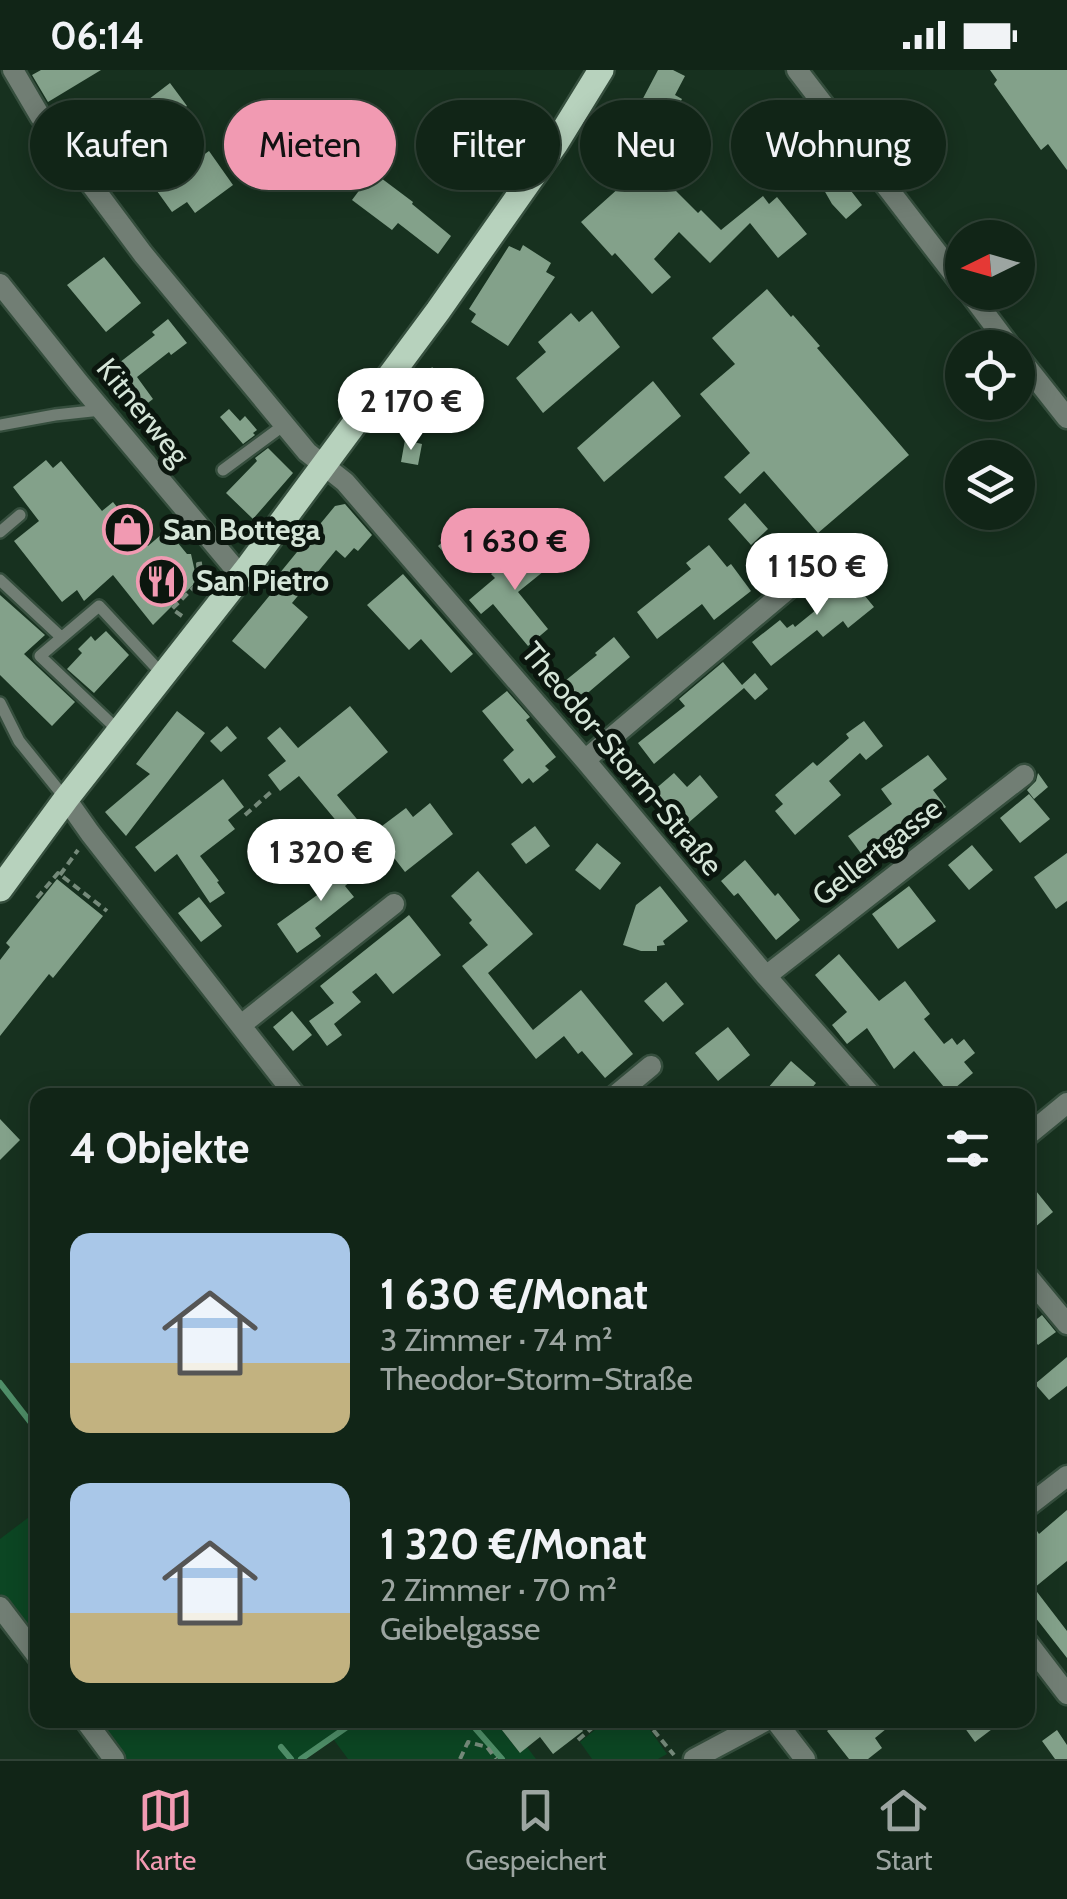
<!DOCTYPE html>
<html lang="de">
<head>
<meta charset="utf-8">
<style>
	:root { --surface:#112517; --page:#1e3124; --text:#f1f3f6; --muted:#9ca5a1; --line:#304236; --accent:#f19ab2 }
	body { margin:0; font-family:Cabin,sans-serif; background:var(--page); color:var(--text); height:100vh; display:flex; flex-direction:column; font-size:38px; white-space:nowrap }
	* { box-sizing:border-box; margin:0 }
	p { font-size:32px; color:var(--muted) }
	.icon { flex:none; width:55px; height:55px; fill:none; stroke:currentColor; stroke-width:2; stroke-linecap:round; stroke-linejoin:round }
	.map { position:relative; flex:1; overflow:hidden }
	.panel { position:absolute; left:30px; top:1018px; width:1005px; height:640px; display:flex; flex-direction:column; background:var(--surface); border-radius:20px; box-shadow:0 5px 25px #0003,0 0 0 2px var(--line) }
	.panel>* { flex:none }
	.guide { position:absolute; left:30px; top:30px; width:1008px; height:90px; display:flex; gap:20px }
	.needle { width:65px; rotate:265deg }
	.buttons { position:absolute; left:945px; top:150px; display:grid; gap:20px }
	.buttons a { display:grid; place-items:center; width:90px; height:90px; border-radius:50%; background:var(--surface); box-shadow:0 5px 25px #0003,0 0 0 2px var(--line); font-size:50px }
	.price { position:absolute; translate:-50% -85px; padding:0 22px; border-radius:35px; background:#fff; color:#222; font-size:32px; line-height:65px; filter:drop-shadow(0 2px 5px #0008) }
	.price::after { content:''; position:absolute; left:50%; top:60px; width:30px; height:22px; margin-left:-15px; background:inherit; clip-path:polygon(0 0,100% 0,50% 100%) }
	.price.active { background:var(--accent); color:#111 }
	ul { padding:0; list-style:none }
	li { display:flex; align-items:center; gap:30px; height:250px; padding:0 40px }
	li span { display:grid; place-items:center; flex:none; width:280px; height:200px; border-radius:20px; color:#555 }
	li>.icon { margin-inline-start:auto }
	span .icon { width:120px; height:120px; fill:#fffc; stroke-width:1 }
	li b { font-size:42px }
	h2 { display:flex; justify-content:space-between; align-items:center; height:120px; padding:0 40px; font-size:42px }
	.chip { padding:0 35px; border-radius:45px; background:var(--surface); box-shadow:0 5px 25px #0003,0 0 0 2px var(--line); font-size:35px; line-height:90px }
	.chip.active { background:var(--accent); color:#111 }
	.status { display:flex; justify-content:space-between; align-items:center; height:70px; padding:0 50px; background:var(--surface); direction:ltr }
	.status svg { height:28px; fill:currentColor }
	.dock { display:flex; justify-content:space-around; align-items:center; height:140px; border-top:2px solid var(--line); background:var(--surface); font-size:28px; color:var(--muted) }
	.dock a { display:grid; justify-items:center; gap:5px }
	.dock .active { color:var(--accent) }
	.map>svg:first-child { display:block }
</style>
</head>
<body>
<div class="status"><b>06:14</b><svg viewBox="0 0 49 12"><path d="M0 12V9h3v3zM5 12V6h3v6zM10 12V3h3v9zM15 12V0h3v12zM26 1h20v11H26zM47 4h2v5h-2z"/></svg></div>
<div class="map">
<svg width="1067" height="1689" viewBox="0 0 1067 1689">
	<rect width="100%" height="100%" fill="#17311f"/>
	<path fill="#0c4623" d="M 37,1441 L 37,1574 L 0,1524 L 0,1469 Z
		M 95,1650 L 494,1650 L 519,1682 L 527,1677 L 536,1689 L 348,1689 L 331,1666 L 300,1689 L 125,1689 Z
		M 600,1650 L 643,1650 L 667,1684 L 658,1689 L 592,1689 L 580,1672 L 602,1654 Z"/>
	<g fill="none" stroke-linecap="round" stroke-linejoin="round">
		<path stroke="#4f8e68" stroke-width="6" d="M 0,1313 L 38,1362
			M 468,1650 L 502,1689
			M 281,1677 L 291,1689
			M 301,1689 L 357,1650"/>
	</g>
	<path fill="#83a18a" d="M 41,0 L 101,0 L 48,32 L 32,5 Z
		M 658,0 L 673,0 L 685,6 L 675,25 L 682,29 L 670,52 L 639,36 Z
		M 990,0 L 1067,0 L 1067,100 L 1048,74 L 1041,80 L 994,14 L 997,10 Z
		M 170,13 L 187,36 L 174,46 L 184,58 L 166,72 L 157,60 L 140,72 L 123,49 Z
		M 678,56 L 701,83 L 667,112 L 698,143 L 701,140 L 721,160 L 763,126 L 769,134 L 777,127 L 807,164 L 778,188 L 750,153 L 710,193 L 679,162 L 654,189 L 671,207 L 652,224 L 615,183 L 612,186 L 581,152 L 620,117 L 608,105 L 633,79 L 642,87 Z
		M 209,81 L 233,115 L 195,143 L 187,132 L 172,142 L 152,114 L 171,100 L 175,105 Z
		M 373,102 L 413,132 L 412,134 L 451,166 L 438,184 L 398,153 L 392,160 L 352,130 Z
		M 844,112 L 862,135 L 846,149 L 832,134 L 824,120 Z
		M 523,175 L 551,193 L 546,202 L 555,207 L 508,276 L 471,252 L 476,244 L 469,239 L 509,176 L 520,181 Z
		M 104,187 L 141,233 L 106,262 L 67,215 Z
		M 767,219 L 791,247 L 793,245 L 820,276 L 817,278 L 909,385 L 818,463 L 764,401 L 740,424 L 724,407 L 750,383 L 700,324 L 735,294 L 712,268 Z
		M 592,241 L 620,277 L 543,343 L 516,308 L 546,282 L 538,272 L 571,243 L 579,252 Z
		M 168,249 L 187,273 L 171,285 L 169,282 L 137,307 L 153,329 L 136,342 L 106,303 L 155,265 L 152,262 Z
		M 432,297 L 466,324 L 463,329 L 469,334 L 452,360 L 409,326 Z
		M 653,311 L 681,346 L 604,412 L 577,378 Z
		M 229,339 L 240,351 L 245,346 L 257,360 L 253,363 L 255,365 L 243,374 L 220,347 Z
		M 405,370 L 422,374 L 418,395 L 401,392 Z
		M 268,378 L 293,403 L 253,449 L 226,423 L 257,391 L 255,388 Z
		M 46,390 L 53,398 L 61,391 L 102,441 L 113,432 L 148,476 L 162,464 L 168,471 L 173,467 L 187,484 L 191,484 L 197,511 L 153,555 L 113,505 L 84,531 L 77,520 L 62,532 L 14,471 L 39,451 L 13,417 Z
		M 745,433 L 768,459 L 751,475 L 728,449 Z
		M 345,434 L 372,465 L 358,481 L 354,478 L 345,488 L 336,480 L 292,533 L 308,547 L 265,599 L 232,571 L 275,519 L 270,515 L 297,482 L 335,436 Z
		M 459,457 L 477,478 L 456,496 L 438,476 Z
		M 529,473 L 549,497 L 518,522 L 548,559 L 528,576 L 493,534 L 481,544 L 469,530 L 495,508 L 491,504 Z
		M 709,475 L 727,497 L 731,494 L 751,521 L 714,550 L 702,534 L 657,569 L 637,542 L 691,499 L 686,493 Z
		M 842,498 L 874,537 L 848,558 L 843,551 L 823,567 L 817,560 L 771,596 L 752,572 L 780,550 L 787,558 L 793,554 L 795,557 L 827,531 L 817,518 Z
		M 403,504 L 473,584 L 451,603 L 421,569 L 409,580 L 367,535 Z
		M 0,525 L 45,565 L 24,584 L 75,632 L 52,656 L 0,605 Z
		M 106,561 L 129,585 L 94,623 L 67,599 L 82,583 L 78,579 L 91,566 L 95,571 Z
		M 614,567 L 630,587 L 570,638 L 555,619 L 597,585 L 595,583 Z
		M 723,592 L 742,615 L 755,603 L 768,619 L 755,630 L 744,618 L 654,694 L 638,673 L 685,636 L 679,629 Z
		M 507,621 L 530,647 L 526,650 L 556,687 L 545,696 L 549,700 L 533,713 L 529,708 L 522,714 L 503,690 L 514,680 L 482,641 Z
		M 350,636 L 388,682 L 337,725 L 361,754 L 348,765 L 299,706 L 280,721 L 268,705 L 286,691 L 267,668 L 280,657 L 298,678 Z
		M 177,641 L 205,663 L 126,766 L 105,742 L 150,704 L 136,694 Z
		M 864,651 L 883,676 L 866,690 L 860,683 L 829,711 L 841,725 L 795,765 L 775,741 L 783,734 L 775,725 L 813,692 L 817,696 L 849,668 L 846,664 Z
		M 227,656 L 237,668 L 221,682 L 210,671 Z
		M 928,685 L 947,709 L 933,720 L 946,737 L 869,794 L 848,766 L 892,734 L 881,719 Z
		M 674,703 L 687,717 L 700,705 L 718,727 L 679,761 L 657,736 L 662,731 L 653,721 Z
		M 1038,703 L 1048,717 L 1034,729 L 1027,720 L 1036,711 Z
		M 223,709 L 244,737 L 228,750 L 235,759 L 200,786 L 219,811 L 217,812 L 225,823 L 210,833 L 177,784 L 155,802 L 135,777 Z
		M 1029,724 L 1050,749 L 1020,773 L 1000,748 Z
		M 430,733 L 453,764 L 405,802 L 374,762 L 406,738 L 413,747 Z
		M 535,756 L 550,776 L 526,794 L 511,774 Z
		M 597,773 L 621,793 L 600,820 L 575,800 Z
		M 972,775 L 993,800 L 969,820 L 948,795 Z
		M 350,783 L 364,800 L 345,816 L 354,827 L 315,858 L 321,866 L 297,883 L 277,854 L 320,823 L 311,813 Z
		M 1067,783 L 1067,831 L 1056,839 L 1034,807 Z
		M 745,790 L 775,826 L 778,823 L 800,850 L 776,870 L 738,823 L 734,826 L 721,811 Z
		M 478,801 L 533,864 L 488,903 L 533,960 L 581,920 L 633,984 L 605,1008 L 582,981 L 578,984 L 564,966 L 536,989 L 462,896 L 488,875 L 469,853 L 472,850 L 451,826 Z
		M 57,809 L 103,846 L 53,908 L 49,904 L 0,966 L 0,890 L 10,877 L 6,873 Z
		M 660,816 L 688,851 L 663,871 L 665,875 L 657,876 L 657,881 L 641,881 L 623,875 L 636,835 Z
		M 909,816 L 936,851 L 898,879 L 872,844 Z
		M 199,827 L 222,856 L 201,872 L 178,843 Z
		M 409,845 L 441,885 L 393,924 L 376,903 L 352,922 L 361,932 L 334,954 L 342,965 L 327,976 L 309,951 L 334,933 L 320,916 Z
		M 839,884 L 879,931 L 905,911 L 930,944 L 924,949 L 944,974 L 952,968 L 957,975 L 964,969 L 975,983 L 964,992 L 973,1003 L 949,1023 L 914,981 L 894,999 L 867,958 L 847,974 L 832,955 L 847,942 L 815,905 Z
		M 666,912 L 684,934 L 663,952 L 644,931 Z
		M 292,941 L 312,965 L 293,981 L 273,957 Z
		M 728,957 L 750,985 L 718,1011 L 695,983 Z
		M 791,991 L 816,1013 L 806,1025 L 762,1025 Z
		M 0,1049 L 20,1070 L 0,1090 Z
		M 1028,1111 L 1053,1142 L 1028,1163 Z
		M 1042,1245 L 1056,1262 L 1038,1275 L 1028,1262 L 1028,1256 Z
		M 1067,1287 L 1067,1316 L 1049,1330 L 1035,1314 Z
		M 1067,1440 L 1067,1491 L 1034,1518 L 1067,1561 L 1067,1588 L 1028,1538 L 1028,1469 L 1037,1461 L 1039,1464 Z
		M 494,1650 L 575,1650 L 583,1661 L 553,1684 L 540,1667 L 520,1683 Z
		M 840,1650 L 897,1650 L 875,1668 L 882,1678 L 868,1689 L 849,1689 L 827,1661 Z
		M 959,1650 L 1004,1650 L 975,1672 Z
		M 1057,1660 L 1067,1675 L 1067,1689 L 1055,1689 L 1042,1671 Z"/>
	<g fill="none" stroke-linecap="round" stroke-linejoin="round">
		<defs>
			<path id="service" d="M 0,355 L 55,345 L 101,340
				M 223,400 L 284,355
				M 0,462 L 20,445
				M 0,510 L 61,567
				M 0,633 L 19,671 L 65,728
				M 119,661 L 40,586 L 99,536 L 163,605"/>
			<path id="minor" d="M 13,0 L 40,46 L 143,184 L 307,382 L 345,412 L 585,690 L 766,906 L 871,1025
				M 797,0 L 962,215
				M 0,214 L 79,313 L 241,506
				M 969,222 L 1011,278
				M 1018,286 L 1067,348
				M 585,690 L 813,498
				M 66,729 L 90,763 L 295,1025
				M 766,906 L 1024,705
				M 241,955 L 394,834
				M 616,1025 L 651,996
				M 1028,1065 L 1067,1033
				M 1028,1207 L 1067,1254
				M 1028,1436 L 1067,1406
				M 0,1537 L 38,1587
				M 1028,1573 L 1067,1624
				M 85,1650 L 114,1689
				M 775,1650 L 805,1689
				M 694,1689 L 767,1650"/>
			<path id="primary" d="M 0,819 L 66,729 L 249,496 L 438,241 L 556,73 L 601,0"/>
		</defs>
		<use href="#service" stroke="#354e3d" stroke-width="16"/>
		<use href="#minor" stroke="#354e3d" stroke-width="25"/>
		<use href="#primary" stroke="#354e3d" stroke-width="30"/>
		<path stroke="#758a7a" stroke-width="4" stroke-dasharray="8 5" stroke-linecap="butt" d="M 182,546 L 172,539 L 200,511 L 198,494 L 205,493
			M 245,745 L 271,722
			M 60,805 L 78,780
			M 37,828 L 58,803 L 107,841
			M 645,1650 L 674,1685
			M 578,1670 L 598,1653 L 595,1650
			M 460,1689 L 468,1672 L 487,1677 L 496,1689"/>
		<use href="#service" stroke="#717e74" stroke-width="11"/>
		<use href="#minor" stroke="#717e74" stroke-width="20"/>
		<use href="#primary" stroke="#b7d2bd" stroke-width="25"/>
	</g>
	<defs>
		<symbol id="shop-ring" viewBox="-11 -11 22 22"><circle r="9.5" fill="#0b160e" stroke="#f19ab2" stroke-width="1.5"/><path d="M-5-2.5h2.3a2.7 3.5 0 0 1 5.4 0H5L5.5 6h-11ZM-1.5-2.5h3a1.5 2.3 0 0 0-3 0Z" fill="#f19ab2"/></symbol>
		<symbol id="restaurant-ring" viewBox="-11 -11 22 22"><circle r="9.5" fill="#0b160e" stroke="#f19ab2" stroke-width="1.5"/><path d="M-5-6h1v4h1v-4h1v4h1v-4h1v5L-1.5 .5V6h-2V.5L-5-1ZM5-6V6H3V1.5H1.5Q1.5-4 5-6Z" fill="#f19ab2"/></symbol>
	</defs>
	<g fill-rule="evenodd">
		<use href="#shop-ring" x="100" y="432" width="55" height="55"/>
		<use href="#restaurant-ring" x="134" y="484" width="55" height="55"/>
	</g>
	<g text-anchor="middle" stroke-width="10" stroke-linejoin="round" paint-order="stroke">
		<g font-size="30" fill="#d5e5d8" stroke="#0b160e">
			<text transform="translate(143 342) rotate(51)" y="10">Kitnerweg</text>
			<text transform="translate(622 689) rotate(50)" y="10">Theodor-Storm-Straße</text>
			<text transform="translate(877 782) rotate(-38)" y="10">Gellertgasse</text>
		</g>
		<g font-size="30" font-weight="bold" fill="#d5e5d8" stroke="#0b160e" text-anchor="start">
			<text x="163" y="470">San Bottega</text>
			<text x="196" y="521">San Pietro</text>
		</g>
	</g>
</svg>
<div class="buttons">
<a><svg class="needle" viewBox="-14 -14 28 28"><path d="M0-13l5 13h-10z" fill="#e53935"/><path d="M0 13l5-13h-10z" fill="#9ca5a1"/></svg></a>
<a><svg class="icon" aria-label="locate" viewBox="0 0 24 24"><circle cx="12" cy="12" r="6"/><path d="M12 2v4M12 18v4M2 12h4M18 12h4"/></svg></a>
<a><svg class="icon" aria-label="layers" viewBox="0 0 24 24"><path d="M12 4l9 5-9 5-9-5zM3 14l9 5 9-5"/></svg></a>
</div>
<b class="price" style="left:411px;top:383px">2 170 €</b>
<b class="price active" style="left:515px;top:523px">1 630 €</b>
<b class="price" style="left:817px;top:548px">1 150 €</b>
<b class="price" style="left:321px;top:834px">1 320 €</b>
<div class="guide">
<a class="chip">Kaufen</a>
<a class="chip active">Mieten</a>
<a class="chip">Filter</a>
<a class="chip">Neu</a>
<a class="chip">Wohnung</a>
</div>
<section class="panel">
<h2>4 Objekte<svg class="icon" aria-label="filters" viewBox="0 0 24 24"><path d="M4 7h16M4 17h16"/><circle cx="9" cy="7" r="2"/><circle cx="15" cy="17" r="2"/></svg></h2>
<ul>
<li><span style="background:linear-gradient(#a9c7e8 65%,#c2b280 0)"><svg class="icon" aria-label="home" viewBox="0 0 24 24"><path d="M3 11l9-7 9 7M6 9v11h12V9"/></svg></span><div><b>1 630 €/Monat</b><p>3 Zimmer · 74 m²</p><p>Theodor-Storm-Straße</p></div></li>
<li><span style="background:linear-gradient(#a9c7e8 65%,#c2b280 0)"><svg class="icon" aria-label="home" viewBox="0 0 24 24"><path d="M3 11l9-7 9 7M6 9v11h12V9"/></svg></span><div><b>1 320 €/Monat</b><p>2 Zimmer · 70 m²</p><p>Geibelgasse</p></div></li>
</ul>
</section>
</div>
<nav class="dock">
<a class="active"><svg class="icon" aria-label="map" viewBox="0 0 24 24"><path d="M3 6l6-2 6 2 6-2v14l-6 2-6-2-6 2zM9 4v14M15 6v14"/></svg>Karte</a>
<a><svg class="icon" aria-label="saved" viewBox="0 0 24 24"><path d="M7 4h10v16l-5-4-5 4z"/></svg>Gespeichert</a>
<a><svg class="icon" aria-label="home" viewBox="0 0 24 24"><path d="M3 11l9-7 9 7M6 9v11h12V9"/></svg>Start</a>
</nav>
</body>
</html>
